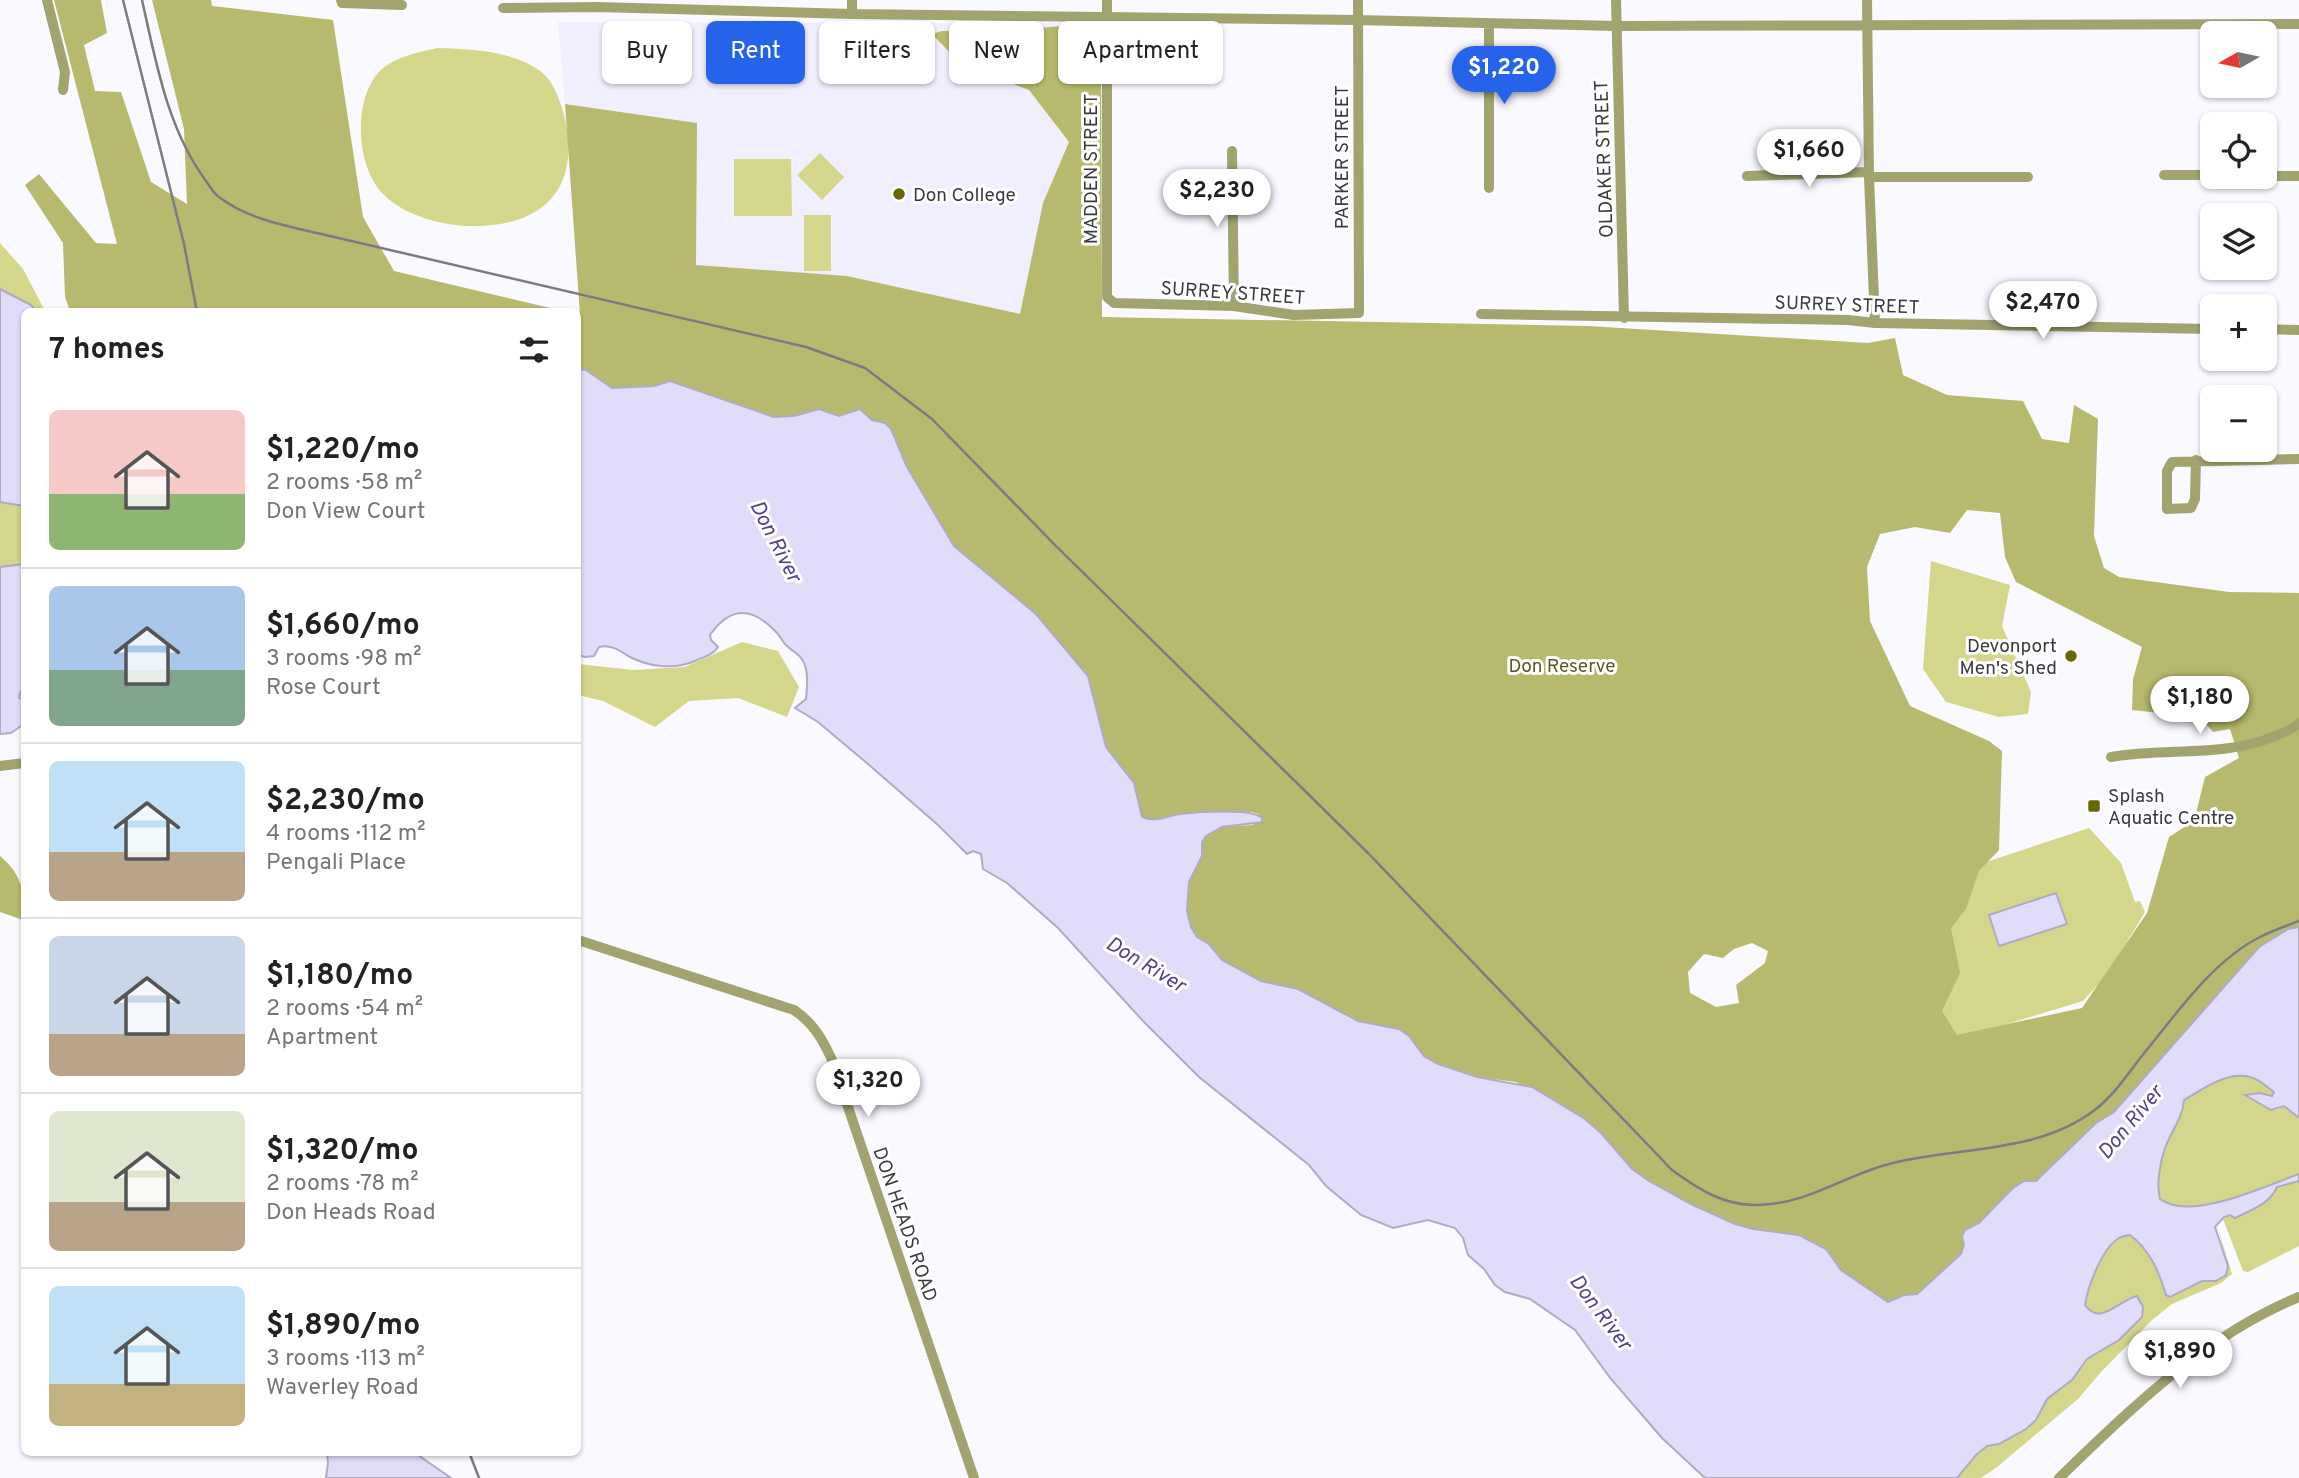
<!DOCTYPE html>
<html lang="en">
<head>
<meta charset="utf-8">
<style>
	:root { --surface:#fff; --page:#f2f2f2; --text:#222; --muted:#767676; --line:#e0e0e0; --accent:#2563eb }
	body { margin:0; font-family:Overpass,sans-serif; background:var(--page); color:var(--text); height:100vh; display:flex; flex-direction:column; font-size:26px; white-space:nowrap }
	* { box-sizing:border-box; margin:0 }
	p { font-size:23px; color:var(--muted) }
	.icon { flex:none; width:38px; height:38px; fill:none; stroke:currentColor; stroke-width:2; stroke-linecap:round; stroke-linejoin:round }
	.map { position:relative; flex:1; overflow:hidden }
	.panel { position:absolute; left:21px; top:308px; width:560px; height:1148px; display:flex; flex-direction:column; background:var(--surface); border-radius:10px; box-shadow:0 2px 5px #0004 }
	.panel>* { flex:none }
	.hud { position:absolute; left:602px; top:21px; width:665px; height:63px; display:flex; gap:14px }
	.needle { width:46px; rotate:261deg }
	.tools { position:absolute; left:2200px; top:21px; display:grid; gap:14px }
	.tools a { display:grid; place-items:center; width:77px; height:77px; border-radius:10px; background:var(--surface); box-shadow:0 2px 5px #0004; font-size:35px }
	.price { position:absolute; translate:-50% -60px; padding:0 16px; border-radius:24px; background:#fff; color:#222; font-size:23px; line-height:46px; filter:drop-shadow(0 2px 4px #0008) }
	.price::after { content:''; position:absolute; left:50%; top:42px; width:21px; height:16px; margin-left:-10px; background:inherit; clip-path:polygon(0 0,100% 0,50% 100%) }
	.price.on { background:var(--accent); color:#fff }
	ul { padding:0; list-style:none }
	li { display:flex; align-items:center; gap:21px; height:175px; padding:0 28px }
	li+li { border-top:2px solid var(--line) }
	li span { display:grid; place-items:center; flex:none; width:196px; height:140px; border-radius:10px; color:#555 }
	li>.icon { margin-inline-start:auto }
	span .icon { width:84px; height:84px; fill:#fffc; stroke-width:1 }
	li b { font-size:30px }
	h2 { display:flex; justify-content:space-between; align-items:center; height:84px; padding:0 28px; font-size:30px }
	.chip { padding:0 24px; border-radius:10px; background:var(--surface); box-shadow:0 2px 5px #0004; font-size:24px; line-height:63px }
	.chip.on { background:var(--accent); color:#fff }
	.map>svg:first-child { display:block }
</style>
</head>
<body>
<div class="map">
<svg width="2299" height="1478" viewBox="0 0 2299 1478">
	<rect width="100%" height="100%" fill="#f9f9ff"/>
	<path fill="#f1effd" d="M 558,22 L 1101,23 L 1102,317 L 1020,314 L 696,265 L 697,123 L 565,104 Z"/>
	<path fill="#d4d68c" d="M 437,48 C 471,49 504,50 534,67 C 550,76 555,88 561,105 C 573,140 574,187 538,210 C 498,237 419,229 384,195 C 356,168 352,101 379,72 C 393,57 417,53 437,48 Z
		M 820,153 L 844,177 L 822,200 L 797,175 Z
		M 734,159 L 791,159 L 792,216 L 734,216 Z
		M 804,215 L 831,215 L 831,271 L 804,271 Z
		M 0,243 L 23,269 L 45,311 L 36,311 L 31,305 L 0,289 Z
		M 0,502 L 24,506 L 24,565 L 0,567 Z
		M 1931,561 L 2010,585 L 2002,626 L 2031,692 L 2028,714 L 1999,717 L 1946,702 L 1923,669 Z
		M 742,642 L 778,651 L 799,687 L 787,717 L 738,698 L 689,701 L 655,727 L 603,701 L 578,695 L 578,664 L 633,670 L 685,667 Z
		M 2089,828 L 2121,863 L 2135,902 L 2140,901 L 2145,912 L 2107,975 L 2083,1001 L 1951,1041 L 1927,1019 L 1959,871 Z
		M 2240,1076 L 2253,1077 L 2274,1092 L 2272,1096 L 2250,1093 L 2277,1110 L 2284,1106 L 2299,1118 L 2299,1174 L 2214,1205 C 2199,1208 2172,1208 2160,1199 C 2156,1185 2160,1162 2165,1148 C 2171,1131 2183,1118 2184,1100 L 2224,1078 Z
		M 2299,1181 L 2299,1246 L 2248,1272 L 2243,1271 L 2223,1219 L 2230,1215 L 2235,1218 C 2251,1210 2270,1204 2277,1187 Z
		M 2217,1225 L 2232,1274 L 2221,1283 L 2172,1304 L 2152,1320 L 2101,1372 L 2078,1399 L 1997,1467 L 1981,1478 L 1957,1478 L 1976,1455 L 1987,1446 L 1999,1444 L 2026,1429 L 2036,1420 L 2047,1399 L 2072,1380 L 2087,1359 L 2101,1351 L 2129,1298 C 2115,1308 2098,1324 2085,1305 C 2088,1286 2102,1248 2119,1238 C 2122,1236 2126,1236 2130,1235 C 2150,1250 2159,1271 2166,1294 L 2170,1297 L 2202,1281 L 2216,1281 L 2228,1266 Z"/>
	<path fill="#b7ba6e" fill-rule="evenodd" d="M 54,0 L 101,0 L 107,33 L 84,45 L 95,91 L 121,92 L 151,182 L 187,204 L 184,129 L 152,0 L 211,0 L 212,6 L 333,20 L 363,217 L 394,271 L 563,311 L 70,311 L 65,297 L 63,243 L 25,185 L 39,174 L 96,243 L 117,244 Z
		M 1101,23 L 1102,317 L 1588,326 L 1868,343 L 1895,338 L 1903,375 L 1947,395 L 2023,401 L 2042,439 L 2069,443 L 2074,405 L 2098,419 L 2094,536 L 2104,568 L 2119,577 L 2229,592 L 2299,593 L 2299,927 L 2288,929 L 2259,947 L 2114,1112 L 2096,1123 L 2036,1181 L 2013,1188 L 1979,1223 L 1965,1230 L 1964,1245 L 1961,1254 L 1917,1295 L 1904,1295 L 1888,1302 L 1841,1270 L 1826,1248 L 1799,1235 L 1753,1229 L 1735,1224 L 1691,1204 L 1649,1181 L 1632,1169 L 1602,1134 L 1585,1119 L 1516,1082 L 1477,1077 L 1438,1064 L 1424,1056 L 1409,1036 L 1399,1029 L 1358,1021 L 1298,989 L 1261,981 L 1222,960 L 1209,944 L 1197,937 L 1191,927 L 1187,911 L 1189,882 L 1202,856 L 1202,842 L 1206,836 L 1222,827 L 1253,825 L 1259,814 L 1251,812 L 1181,814 L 1150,821 L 1142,817 L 1134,783 L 1106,747 L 1088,676 L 1036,614 L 954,546 L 907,467 L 891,429 L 853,411 L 839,416 L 824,410 L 809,411 L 794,416 L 774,417 L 670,381 L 654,386 L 612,388 L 586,370 L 578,369 L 578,315 L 580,315 L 565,104 L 697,123 L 696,265 L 847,276 L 1020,314 L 1043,203 L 1069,142 L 1029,90 L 960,63 L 932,34 L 942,31 L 1002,31 ZM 1967,510 L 2000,513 L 2005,557 L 2016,582 L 2142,647 L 2133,679 L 2132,710 L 2200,717 L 2213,732 L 2230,729 L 2239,758 L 2205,777 L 2194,821 L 2169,837 L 2147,913 L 2082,1008 L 1957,1035 L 1942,1011 L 1960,973 L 1951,928 L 1966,909 L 1979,871 L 1999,850 L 2002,751 L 1989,741 L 1910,706 L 1870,621 L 1867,567 L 1880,534 L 1915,527 L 1950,533 ZM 1752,943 L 1768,951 L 1765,963 L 1736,985 L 1739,1003 L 1716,1007 L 1690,993 L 1688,972 L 1704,954 L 1723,958 L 1734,949 Z
		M 0,856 C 21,873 25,892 24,917 L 23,920 L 0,912 Z"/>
	<path fill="#e0dcf9" stroke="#aeabc2" stroke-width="2" d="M 0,289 L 31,305 L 36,311 L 24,312 L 24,506 L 0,502 Z
		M 578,369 L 586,370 L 612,388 L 654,386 L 670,381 L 774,417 L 794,416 L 819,409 L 839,416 L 860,409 L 872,420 L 885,423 L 891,429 L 907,467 L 954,546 L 1036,614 L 1088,676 L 1106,747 L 1134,783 L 1142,817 C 1155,823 1167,816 1180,814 C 1196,812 1253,808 1262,818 L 1262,822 L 1222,827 L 1206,836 L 1202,842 L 1202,856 L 1189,882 L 1187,911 L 1191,927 L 1197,937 L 1209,944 L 1222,960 L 1261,981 L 1298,989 L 1358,1021 L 1399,1029 L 1409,1036 L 1424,1056 L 1438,1064 L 1477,1077 L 1532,1087 L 1585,1119 L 1602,1134 L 1632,1169 L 1649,1181 L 1691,1204 L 1735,1224 L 1753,1229 L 1799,1235 L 1826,1249 L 1841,1270 L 1888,1302 L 1904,1295 L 1917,1294 L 1961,1254 L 1964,1245 L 1962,1236 L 1965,1230 L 1979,1223 L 2013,1188 L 2024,1181 L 2036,1181 L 2096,1123 L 2114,1112 L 2259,947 L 2288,929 L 2299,927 L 2299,1118 L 2284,1106 L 2271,1110 L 2245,1095 L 2260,1093 L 2272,1096 L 2274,1092 C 2267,1087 2259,1079 2250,1077 C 2227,1071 2203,1089 2184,1100 C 2183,1118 2171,1131 2165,1148 C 2160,1162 2156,1185 2160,1199 C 2191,1222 2265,1186 2299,1174 L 2299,1181 L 2277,1187 C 2270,1204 2251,1210 2235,1218 L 2230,1215 L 2224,1217 L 2215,1227 L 2228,1266 L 2226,1275 L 2216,1281 L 2202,1281 L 2170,1297 L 2166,1295 C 2159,1272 2150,1250 2130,1235 C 2126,1236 2122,1236 2119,1238 C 2102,1248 2088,1286 2085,1305 C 2100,1327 2119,1300 2137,1296 L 2143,1307 L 2142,1317 L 2119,1340 L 2087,1359 L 2072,1380 L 2047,1399 L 2036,1420 L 2026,1429 L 1999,1444 L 1987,1446 L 1976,1455 L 1957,1478 L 1705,1478 L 1662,1438 L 1611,1379 L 1575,1330 L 1530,1299 L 1505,1292 L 1495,1285 L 1484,1269 L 1468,1255 L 1463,1238 L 1455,1228 L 1428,1220 L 1393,1228 L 1361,1215 L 1326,1186 L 1309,1165 L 1199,1077 L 1143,1021 L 1058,928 L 1007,883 L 983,869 L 981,854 L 973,851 L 967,854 L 938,825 L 868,764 L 818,722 L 795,708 L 806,699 C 807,687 809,672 803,661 C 800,654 792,651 787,646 C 783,643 781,637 777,633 C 753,607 731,605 710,635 L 711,640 L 718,647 C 713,655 704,657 695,661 C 674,670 650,667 630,657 C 620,651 611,644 599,647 L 594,656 L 585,657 L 578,655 Z
		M 24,564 L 24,689 L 21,691 L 19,697 L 24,702 L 24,724 L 11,733 L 0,734 L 0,567 Z
		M 2056,893 L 2067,924 L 1999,946 L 1989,915 Z
		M 327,1452 L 415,1453 L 451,1478 L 326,1478 L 328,1463 Z"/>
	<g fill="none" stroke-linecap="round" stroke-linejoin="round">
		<path stroke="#a2a470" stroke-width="10" d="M 47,0 L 65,72 L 63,90
			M 341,0 L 342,3 L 402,5
			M 852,0 L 852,14
			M 1107,0 L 1107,297 L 1114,303 L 1234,306 L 1294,315 L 1359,313 L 1358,0
			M 1616,0 L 1624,318
			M 1867,0 L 1869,177 L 1875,323
			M 503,8 L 597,7 L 852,14 L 1358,20 L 1616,26 L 2299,24
			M 1489,24 L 1489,188
			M 1232,151 L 1234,306
			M 2164,175 L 2212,175
			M 1747,176 L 1869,172
			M 2264,176 L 2299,176
			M 1869,177 L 2028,177
			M 1481,314 L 1848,320 L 1875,323 L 2212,329
			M 2264,329 L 2299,330
			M 2196,460 L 2195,499 L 2191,508 L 2167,509 L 2167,471 L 2172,462 L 2299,459
			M 2111,757 C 2166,747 2223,758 2275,736 C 2284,732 2293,730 2299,723
			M 0,766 L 24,763
			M 578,940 L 794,1010 C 813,1023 822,1038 832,1060 L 974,1478
			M 2059,1478 C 2131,1409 2205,1335 2299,1297"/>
		<path stroke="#7c7b81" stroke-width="2.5" d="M 123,0 L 184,244 L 197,312
			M 142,0 C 156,62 167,128 206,181 C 210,186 213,193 219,197 C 250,221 293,227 330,236 L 806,347 L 865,368 L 932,419 L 1054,544 L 1368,853 L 1672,1170 C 1698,1189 1724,1206 1758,1205 C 1808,1204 1843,1176 1889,1164 C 1957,1146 2037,1155 2096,1109 C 2114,1095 2128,1074 2141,1057 C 2175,1016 2212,961 2260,937 C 2272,931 2286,926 2299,921
			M 469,1452 L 479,1478"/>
	</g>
	<g fill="#676702" stroke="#fff" stroke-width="2.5">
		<circle cx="899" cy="194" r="7"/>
		<circle cx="2071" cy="656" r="7"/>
		<rect x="2087" y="799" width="14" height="14" rx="3.5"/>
	</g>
	<g text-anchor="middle" stroke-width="6" stroke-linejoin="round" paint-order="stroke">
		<g font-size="19" fill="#3b3a40" stroke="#fff">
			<text transform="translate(1341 157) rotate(-90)" y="7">PARKER STREET</text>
			<text transform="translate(1603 159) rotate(-92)" y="7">OLDAKER STREET</text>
			<text transform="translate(1090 169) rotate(-90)" y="7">MADDEN STREET</text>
			<text transform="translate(1233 292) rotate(4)" y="7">SURREY STREET</text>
			<text transform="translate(1847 304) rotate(2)" y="7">SURREY STREET</text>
			<text transform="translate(906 1224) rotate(71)" y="7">DON HEADS ROAD</text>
		</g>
		<g font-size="19" fill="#3b3a40" stroke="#fff" text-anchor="start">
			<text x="913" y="201">Don College</text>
			<text x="2057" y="652" text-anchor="end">Devonport<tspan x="2057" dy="22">Men's Shed</tspan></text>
			<text x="2108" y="802">Splash<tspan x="2108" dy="22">Aquatic Centre</tspan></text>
		</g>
		<g font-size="19" fill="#595a22" stroke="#fff">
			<text x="1562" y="672">Don Reserve</text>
		</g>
		<g font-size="21" font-style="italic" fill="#554091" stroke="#fff">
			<text transform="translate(776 541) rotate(63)" y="7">Don River</text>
			<text transform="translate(1146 964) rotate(31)" y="7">Don River</text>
			<text transform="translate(2130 1122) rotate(-50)" y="7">Don River</text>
			<text transform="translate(1601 1312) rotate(53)" y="7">Don River</text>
		</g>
	</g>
</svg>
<div class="tools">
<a><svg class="needle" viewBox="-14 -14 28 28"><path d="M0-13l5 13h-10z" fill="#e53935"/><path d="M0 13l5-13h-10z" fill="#767676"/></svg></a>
<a><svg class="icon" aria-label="locate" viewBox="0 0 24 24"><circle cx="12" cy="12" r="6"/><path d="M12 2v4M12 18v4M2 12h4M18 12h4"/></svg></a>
<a><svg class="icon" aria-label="layers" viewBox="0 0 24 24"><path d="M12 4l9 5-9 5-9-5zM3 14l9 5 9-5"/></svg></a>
<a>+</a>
<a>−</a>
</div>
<b class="price on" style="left:1504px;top:106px">$1,220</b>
<b class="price" style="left:1809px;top:189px">$1,660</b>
<b class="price" style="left:1217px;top:229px">$2,230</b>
<b class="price" style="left:2043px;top:341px">$2,470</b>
<b class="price" style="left:2200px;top:736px">$1,180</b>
<b class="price" style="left:868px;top:1119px">$1,320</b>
<b class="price" style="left:2180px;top:1390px">$1,890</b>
<div class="hud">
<a class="chip">Buy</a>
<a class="chip on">Rent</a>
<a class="chip">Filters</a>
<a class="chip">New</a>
<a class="chip">Apartment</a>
</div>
<section class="panel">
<h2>7 homes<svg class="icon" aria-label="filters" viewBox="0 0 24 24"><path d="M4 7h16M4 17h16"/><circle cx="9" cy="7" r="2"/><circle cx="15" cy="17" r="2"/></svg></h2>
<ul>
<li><span style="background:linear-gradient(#f6c9c9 60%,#8fb573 0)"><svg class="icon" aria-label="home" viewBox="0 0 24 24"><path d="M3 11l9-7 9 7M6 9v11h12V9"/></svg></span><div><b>$1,220/mo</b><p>2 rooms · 58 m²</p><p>Don View Court</p></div></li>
<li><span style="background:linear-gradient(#a9c7e8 60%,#7fa58c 0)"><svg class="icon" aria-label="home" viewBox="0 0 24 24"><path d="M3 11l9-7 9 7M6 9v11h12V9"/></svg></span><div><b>$1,660/mo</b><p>3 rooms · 98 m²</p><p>Rose Court</p></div></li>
<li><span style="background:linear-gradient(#bfe0f5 65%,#b9a48a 0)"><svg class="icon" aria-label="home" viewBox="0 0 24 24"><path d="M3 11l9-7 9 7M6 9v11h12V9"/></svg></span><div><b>$2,230/mo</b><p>4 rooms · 112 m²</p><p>Pengali Place</p></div></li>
<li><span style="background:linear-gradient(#c9d6e8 70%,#b9a48a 0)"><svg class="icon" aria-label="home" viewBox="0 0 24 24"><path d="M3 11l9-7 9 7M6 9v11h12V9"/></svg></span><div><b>$1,180/mo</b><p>2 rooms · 54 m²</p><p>Apartment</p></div></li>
<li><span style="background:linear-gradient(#dfe7d0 65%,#b9a48a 0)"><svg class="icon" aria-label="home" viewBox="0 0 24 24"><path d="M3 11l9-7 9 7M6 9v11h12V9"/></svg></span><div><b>$1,320/mo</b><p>2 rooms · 78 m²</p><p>Don Heads Road</p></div></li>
<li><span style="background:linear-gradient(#bfe0f5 70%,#c2b280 0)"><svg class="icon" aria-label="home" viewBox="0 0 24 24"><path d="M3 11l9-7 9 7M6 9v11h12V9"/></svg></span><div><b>$1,890/mo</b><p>3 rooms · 113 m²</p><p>Waverley Road</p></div></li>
</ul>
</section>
</div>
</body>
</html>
